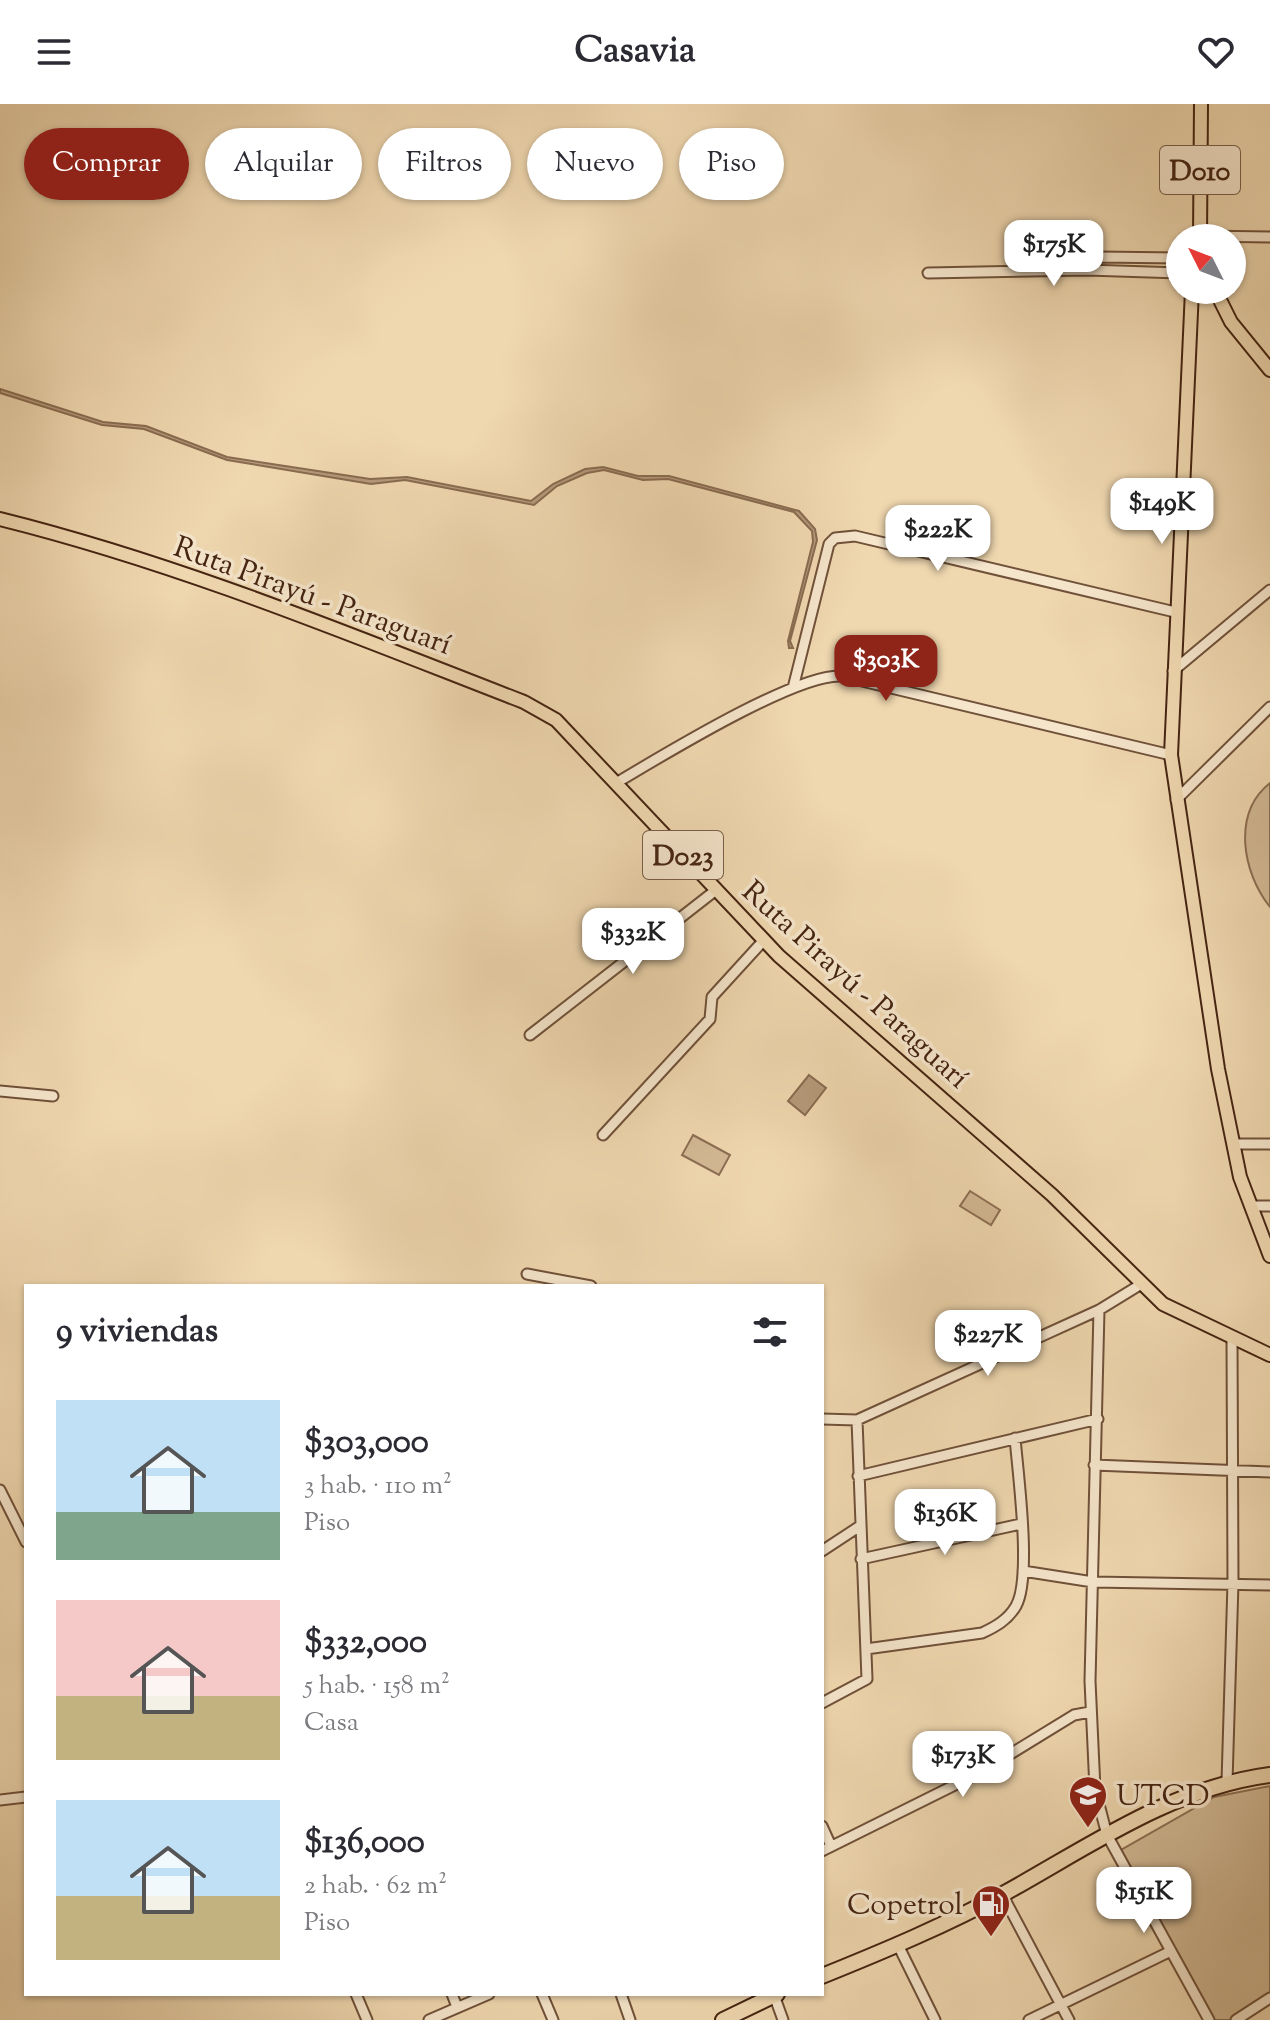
<!DOCTYPE html>
<html lang="es">
<head>
<meta charset="utf-8">
<style>
	:root { --surface:#fff; --page:#f7f7f7; --text:#2b2b33; --muted:#7c7c81; --accent:#8f2418 }
	body { margin:0; font-family:"Sorts Mill Goudy",serif; background:var(--page); color:var(--text); height:100vh; display:flex; flex-direction:column; font-size:30px; white-space:nowrap }
	* { box-sizing:border-box; margin:0 }
	p { font-size:26px; color:var(--muted) }
	.icon { flex:none; width:44px; height:44px; fill:none; stroke:currentColor; stroke-width:2; stroke-linecap:round; stroke-linejoin:round }
	.map { position:relative; flex:1; overflow:hidden }
	.sheet { position:absolute; left:24px; top:1180px; width:800px; height:712px; display:flex; flex-direction:column; background:var(--surface); border-radius:0px; box-shadow:0 2px 6px #0004 }
	.sheet>* { flex:none }
	.top-card { position:absolute; left:24px; top:24px; width:800px; height:72px; display:flex; gap:16px }
	.needle { width:52px; rotate:312deg }
	.controls { position:absolute; left:1166px; top:120px; display:grid; gap:16px }
	.controls a { display:grid; place-items:center; width:80px; height:80px; border-radius:50%; background:var(--surface); box-shadow:0 2px 6px #0004; font-size:40px }
	.price { position:absolute; translate:-50% -68px; padding:0 18px; border-radius:16px; background:#fff; color:#222; font-size:26px; line-height:52px; filter:drop-shadow(0 2px 4px #0008) }
	.price::after { content:''; position:absolute; left:50%; top:48px; width:24px; height:18px; margin-left:-12px; background:inherit; clip-path:polygon(0 0,100% 0,50% 100%) }
	.price.current { background:var(--accent); color:#fff }
	ul { padding:0; list-style:none }
	li { display:flex; align-items:center; gap:24px; height:200px; padding:0 32px }
	li span { display:grid; place-items:center; flex:none; width:224px; height:160px; border-radius:0px; color:#555 }
	li>.icon { margin-inline-start:auto }
	span .icon { width:96px; height:96px; fill:#fffc; stroke-width:1 }
	li b { font-size:34px }
	h2 { display:flex; justify-content:space-between; align-items:center; height:96px; padding:0 32px; font-size:34px }
	.tag { padding:0 28px; border-radius:36px; background:var(--surface); box-shadow:0 2px 6px #0004; font-size:28px; line-height:72px }
	.tag.current { background:var(--accent); color:#fff }
	header { display:flex; justify-content:space-between; align-items:center; height:104px; padding:0 32px; background:var(--surface); font-size:36px; font-weight:700 }
	.map>svg:first-child { display:block }
</style>
</head>
<body>
<header><svg class="icon" aria-label="menu" viewBox="0 0 24 24"><path d="M4 6h16M4 12h16M4 18h16"/></svg>Casavia<svg class="icon" aria-label="heart" viewBox="0 0 24 24"><path d="M12 20l-8-8c-3-5 5-10 8-4 3-6 11-1 8 4z"/></svg></header>
<div class="map">
<svg width="1270" height="1916" viewBox="0 0 1270 1916">
	<rect width="100%" height="100%" fill="#efd7af"/>
	<filter id="stains"><feTurbulence type="fractalNoise" baseFrequency=".0025" numOctaves="4"/><feColorMatrix values="0 0 0 0 .2 0 0 0 0 .09 0 0 0 0 .02 0 0 0 .5 -.17"/></filter>
	<radialGradient id="worn" r=".72"><stop offset=".6" stop-color="#630" stop-opacity="0"/><stop offset="1" stop-color="#630" stop-opacity=".3"/></radialGradient>
	<path fill="#d2b994" stroke="#8c6e53" stroke-width="2" d="M 1270,679 L 1270,803 C 1242,768 1232,709 1270,679 Z
		M 693,1031 L 730,1051 L 719,1071 L 682,1051 Z
		M 970,1087 L 1000,1106 L 991,1121 L 960,1102 Z
		M 1270,1682 L 1270,1891 L 1232,1916 L 1211,1916 L 1121,1746 L 1214,1693 Z"/>
	<path fill="#b59a7a" stroke="#886b50" stroke-width="2" d="M 0,285 L 103,318 L 146,322 L 227,353 L 370,375 L 407,373 L 531,397 L 553,380 L 585,365 L 603,363 L 638,372 L 669,372 L 799,407 L 815,425 L 817,436 L 790,537 L 793,544 L 789,544 L 788,537 L 813,438 L 812,427 L 794,408 L 668,375 L 643,376 L 604,366 L 587,369 L 557,382 L 534,401 L 405,376 L 371,380 L 227,356 L 144,325 L 102,321 L 0,289 Z
		M 809,971 L 826,984 L 805,1011 L 788,997 Z"/>
	<g fill="none" stroke-linecap="round" stroke-linejoin="round">
		<defs>
			<path id="minor" d="M 1200,132 L 1270,133
				M 1087,166 L 1090,156 L 1098,153 L 1180,154
				M 928,169 L 1087,166 L 1180,169
				M 1173,567 L 1270,486
				M 793,584 L 829,440 L 835,434 L 855,432 L 1175,508
				M 616,679 C 662,652 795,570 841,572 L 1171,651
				M 1176,696 L 1270,603
				M 530,931 L 716,786
				M 0,987 L 53,992
				M 603,1031 L 710,915 L 712,893 L 764,836
				M 1234,1040 L 1270,1040
				M 1250,1102 L 1270,1102
				M 527,1170 L 591,1182
				M 1099,1206 L 1090,1577 L 1095,1685 L 1107,1731 L 1209,1916
				M 822,1315 L 857,1316 L 1099,1206 L 1143,1179
				M 1094,1361 L 1270,1368
				M 858,1372 L 1098,1315
				M 0,1386 L 26,1438
				M 822,1447 L 860,1422
				M 861,1455 L 1021,1420
				M 1023,1467 L 1093,1478 L 1270,1481
				M 866,1545 L 982,1529 C 995,1523 1008,1516 1016,1502 C 1032,1474 1018,1370 1015,1334
				M 822,1599 L 867,1575 L 857,1316
				M 1227,1678 L 1233,1479 L 1232,1234
				M 0,1696 L 26,1693
				M 822,1722 L 831,1742
				M 822,1747 L 981,1668 L 1074,1611 L 1090,1608
				M 1002,1790 L 1069,1916
				M 898,1841 L 935,1916
				M 356,1890 L 367,1916
				M 452,1890 L 457,1903
				M 542,1890 L 553,1916
				M 621,1890 L 630,1916
				M 774,1891 L 783,1916
				M 429,1916 L 489,1890
				M 1029,1916 L 1171,1847
				M 1236,1916 L 1270,1894"/>
			<path id="major" d="M 1200,134 L 1201,0
				M 1192,186 L 1171,651 L 1218,965 L 1240,1073 L 1270,1152
				M 1215,186 L 1231,218 L 1270,266
				M 0,415 C 181,460 351,531 524,598 L 556,616 L 779,852 L 1052,1091 L 1163,1200 L 1270,1251"/>
			<path id="highway" d="M 822,1872 C 884,1847 946,1821 1005,1789 C 1090,1742 1171,1684 1270,1671
				M 723,1916 L 777,1890"/>
		</defs>
		<use href="#minor" stroke="#705139" stroke-width="13"/>
		<use href="#major" stroke="#452412" stroke-width="16"/>
		<use href="#highway" stroke="#452412" stroke-width="18"/>
		<use href="#minor" stroke="#f5e5cb" stroke-width="9"/>
		<use href="#major" stroke="#efd7af" stroke-width="12"/>
		<use href="#highway" stroke="#efd7af" stroke-width="14"/>
	</g>
	<defs>
		<symbol id="university-pin" viewBox="-11 -11 22 30"><path d="M0 17L-7.5 6A9.5 9.5 0 1 1 7.5 6Z" fill="#8f2418" stroke="#f5e5cb"/><path d="M0-5L7-2L0 1L-7-2ZM-4 1L0 2.5L4 1V4Q0 6-4 4Z" fill="#fff"/></symbol>
		<symbol id="fuel-pin" viewBox="-11 -11 22 30"><path d="M0 17L-7.5 6A9.5 9.5 0 1 1 7.5 6Z" fill="#8f2418" stroke="#f5e5cb"/><path d="M-5.5-6h7V0h2V4h1.3V-2.5L3-4.5l.8-.8L6-3V5H2.5V1h-1V6h-7ZM-4.2-4.7v3.2H.2V-4.7Z" fill="#fff"/></symbol>
	</defs>
	<g fill-rule="evenodd">
		<use href="#university-pin" x="1066" y="1669" width="44" height="60"/>
		<use href="#fuel-pin" x="969" y="1778" width="44" height="60"/>
	</g>
	<g text-anchor="middle" stroke-width="7" stroke-linejoin="round" paint-order="stroke">
		<g fill="#f5e5cb" stroke="#7a5e4a" stroke-width="2">
			<rect x="1160" y="42" width="80" height="48" rx="6"/>
			<rect x="643" y="727" width="80" height="48" rx="6"/>
		</g>
		<g font-size="28" font-weight="bold" fill="#452412">
			<text x="1200" y="76">D010</text>
			<text x="683" y="761">D023</text>
		</g>
		<g font-size="30" fill="#452412" stroke="#f5e5cb">
			<text transform="translate(313 491) rotate(20)" y="10">Ruta Pirayú - Paraguarí</text>
			<text transform="translate(856 880) rotate(42)" y="10">Ruta Pirayú - Paraguarí</text>
		</g>
		<g font-size="30" fill="#452412" stroke="#f5e5cb" text-anchor="start">
			<text x="1116" y="1701">UTCD</text>
			<text x="963" y="1810" text-anchor="end">Copetrol</text>
		</g>
	</g>
	<rect width="100%" height="100%" filter="url(#stains)"/>
	<rect width="100%" height="100%" fill="url(#worn)"/>
</svg>
<div class="controls">
<a><svg class="needle" viewBox="-14 -14 28 28"><path d="M0-13l5 13h-10z" fill="#e53935"/><path d="M0 13l5-13h-10z" fill="#7c7c81"/></svg></a>
</div>
<b class="price" style="left:1054px;top:184px">$175K</b>
<b class="price" style="left:1162px;top:442px">$149K</b>
<b class="price" style="left:938px;top:469px">$222K</b>
<b class="price current" style="left:886px;top:599px">$303K</b>
<b class="price" style="left:633px;top:872px">$332K</b>
<b class="price" style="left:988px;top:1274px">$227K</b>
<b class="price" style="left:945px;top:1453px">$136K</b>
<b class="price" style="left:963px;top:1695px">$173K</b>
<b class="price" style="left:1144px;top:1831px">$151K</b>
<div class="top-card">
<a class="tag current">Comprar</a>
<a class="tag">Alquilar</a>
<a class="tag">Filtros</a>
<a class="tag">Nuevo</a>
<a class="tag">Piso</a>
</div>
<section class="sheet">
<h2>9 viviendas<svg class="icon" aria-label="filters" viewBox="0 0 24 24"><path d="M4 7h16M4 17h16"/><circle cx="9" cy="7" r="2"/><circle cx="15" cy="17" r="2"/></svg></h2>
<ul>
<li><span style="background:linear-gradient(#bfe0f5 70%,#7fa58c 0)"><svg class="icon" aria-label="home" viewBox="0 0 24 24"><path d="M3 11l9-7 9 7M6 9v11h12V9"/></svg></span><div><b>$303,000</b><p>3 hab. · 110 m²</p><p>Piso</p></div></li>
<li><span style="background:linear-gradient(#f6c9c9 60%,#c2b280 0)"><svg class="icon" aria-label="home" viewBox="0 0 24 24"><path d="M3 11l9-7 9 7M6 9v11h12V9"/></svg></span><div><b>$332,000</b><p>5 hab. · 158 m²</p><p>Casa</p></div></li>
<li><span style="background:linear-gradient(#bfe0f5 60%,#c2b280 0)"><svg class="icon" aria-label="home" viewBox="0 0 24 24"><path d="M3 11l9-7 9 7M6 9v11h12V9"/></svg></span><div><b>$136,000</b><p>2 hab. · 62 m²</p><p>Piso</p></div></li>
</ul>
</section>
</div>
</body>
</html>
